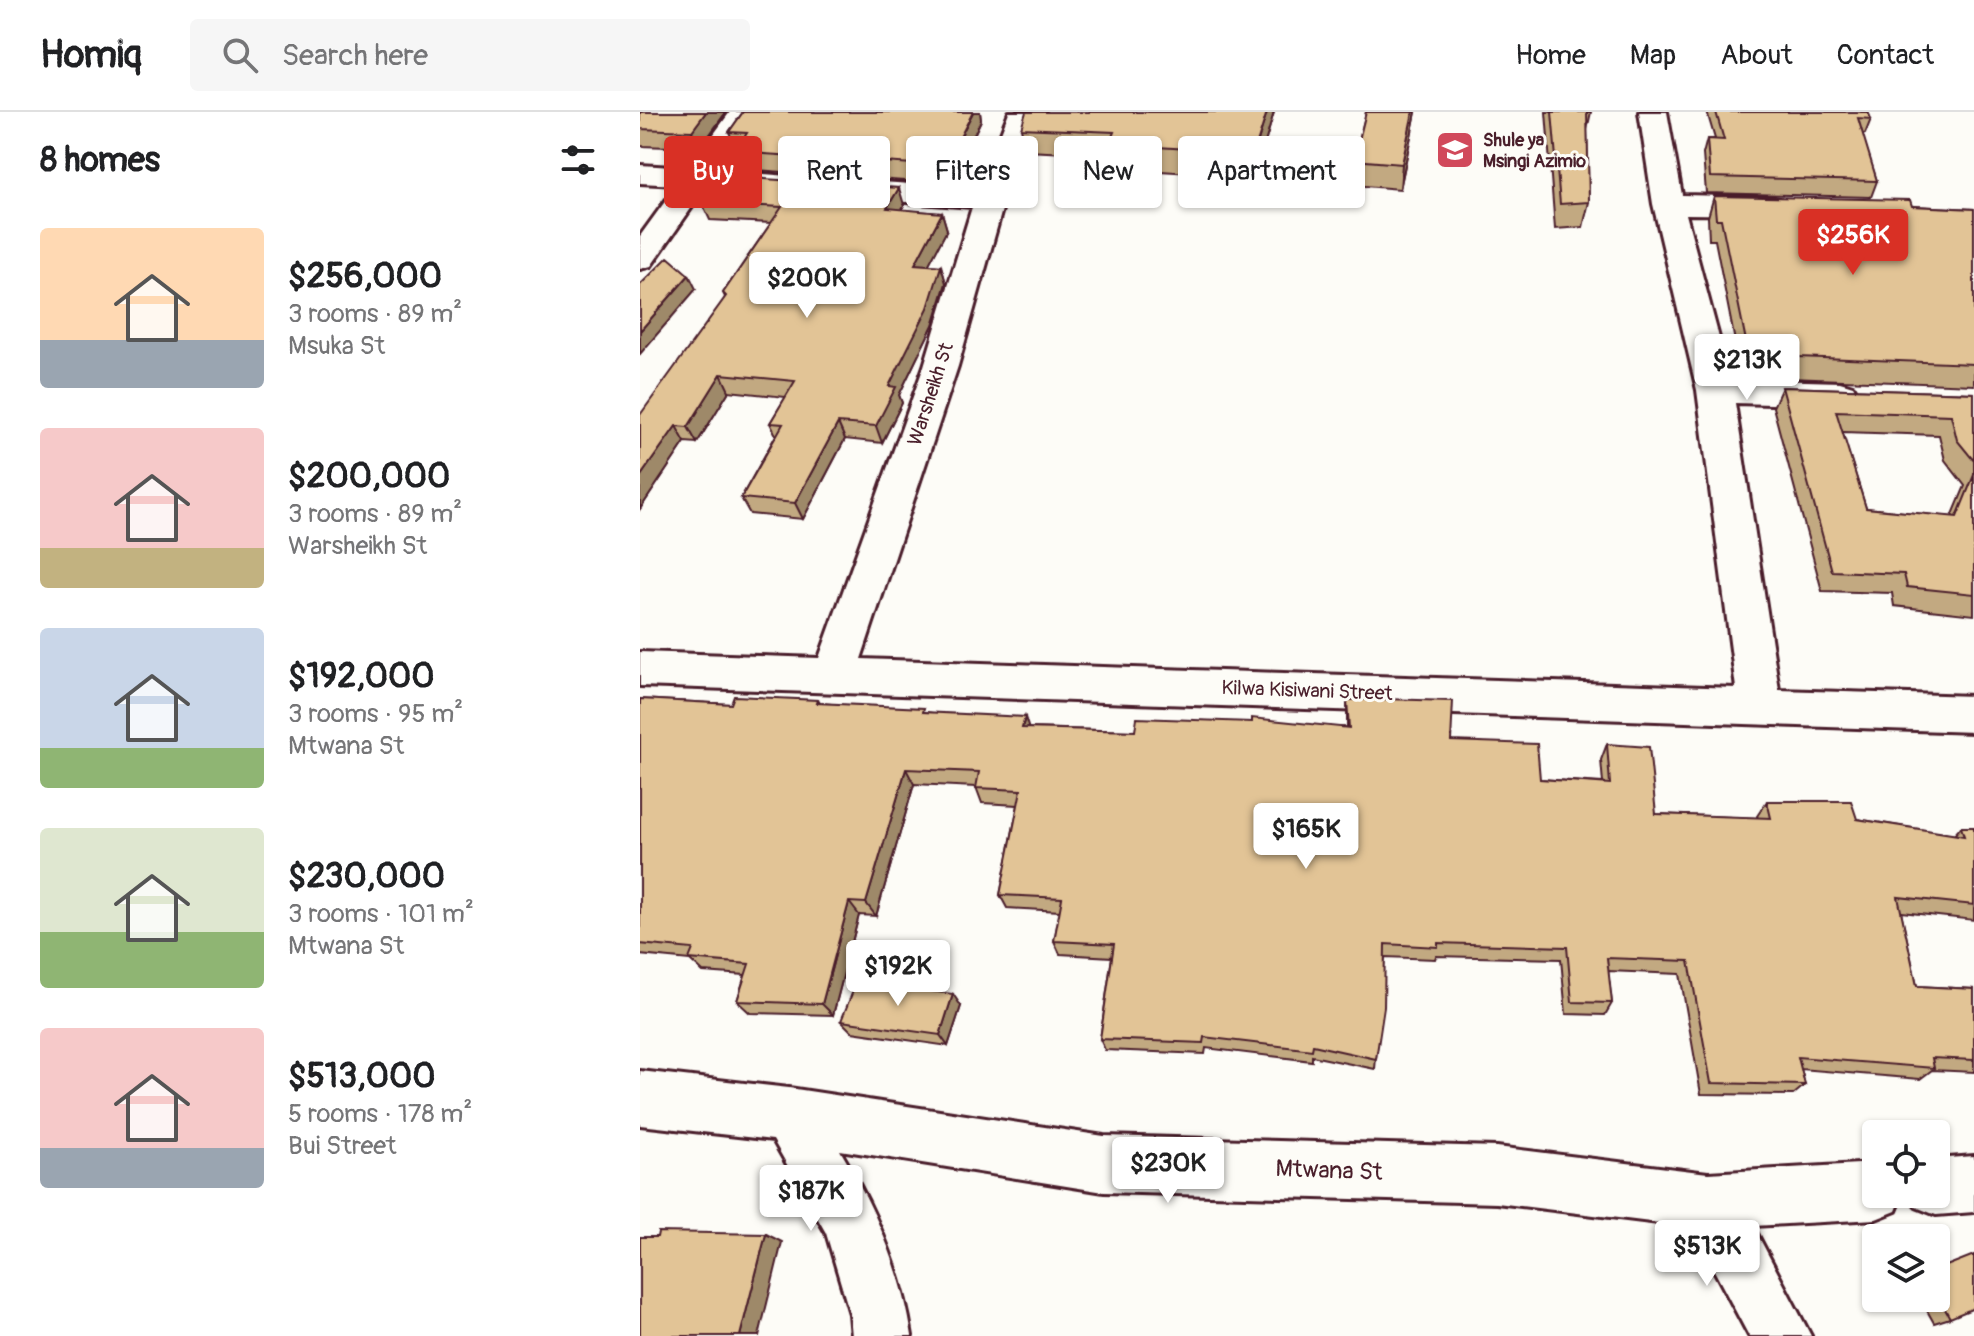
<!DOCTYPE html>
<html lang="en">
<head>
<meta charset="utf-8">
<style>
	:root { --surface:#fff; --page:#f6f6f6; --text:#202124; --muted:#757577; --line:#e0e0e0; --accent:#d93025 }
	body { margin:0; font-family:Pangolin,sans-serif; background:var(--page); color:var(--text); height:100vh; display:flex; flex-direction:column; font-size:30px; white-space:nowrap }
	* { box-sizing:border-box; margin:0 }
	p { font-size:26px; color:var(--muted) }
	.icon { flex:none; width:44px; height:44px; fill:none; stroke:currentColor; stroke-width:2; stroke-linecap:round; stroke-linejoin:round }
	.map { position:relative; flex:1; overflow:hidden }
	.sheet { display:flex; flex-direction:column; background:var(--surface); width:640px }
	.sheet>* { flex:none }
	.banner { position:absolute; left:24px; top:24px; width:760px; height:72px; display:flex; gap:16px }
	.controls { position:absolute; left:1222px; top:1008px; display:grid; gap:16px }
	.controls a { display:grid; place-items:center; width:88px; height:88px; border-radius:8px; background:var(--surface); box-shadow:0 2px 6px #0004; font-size:40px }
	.price { position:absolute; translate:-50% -68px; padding:0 18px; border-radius:8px; background:#fff; color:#222; font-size:26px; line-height:52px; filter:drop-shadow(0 2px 4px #0008) }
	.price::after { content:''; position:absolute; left:50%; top:48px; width:24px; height:18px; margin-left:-12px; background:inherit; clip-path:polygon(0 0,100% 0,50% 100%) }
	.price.active { background:var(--accent); color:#fff }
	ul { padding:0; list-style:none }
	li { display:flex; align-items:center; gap:24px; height:200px; padding:0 40px }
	li span { display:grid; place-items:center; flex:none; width:224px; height:160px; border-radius:8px; color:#555 }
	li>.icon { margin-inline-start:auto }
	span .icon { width:96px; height:96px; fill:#fffc; stroke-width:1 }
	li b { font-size:34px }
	h2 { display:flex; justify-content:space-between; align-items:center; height:96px; padding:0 40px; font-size:34px }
	.chip { padding:0 28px; border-radius:8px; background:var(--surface); box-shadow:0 2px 6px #0004; font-size:28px; line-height:72px }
	.chip.active { background:var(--accent); color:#fff }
	header { display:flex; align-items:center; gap:48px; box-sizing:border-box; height:112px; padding:0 40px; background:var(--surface); border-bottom:2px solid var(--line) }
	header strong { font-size:38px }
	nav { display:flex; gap:44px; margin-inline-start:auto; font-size:28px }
	.search { width:560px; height:72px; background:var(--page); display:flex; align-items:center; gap:20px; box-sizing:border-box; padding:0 28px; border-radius:8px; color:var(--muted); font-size:30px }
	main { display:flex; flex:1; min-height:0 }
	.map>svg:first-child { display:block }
</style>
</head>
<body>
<header>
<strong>Homiq</strong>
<div class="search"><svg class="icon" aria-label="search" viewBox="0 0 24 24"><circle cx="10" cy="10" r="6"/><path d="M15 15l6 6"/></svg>Search here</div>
<nav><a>Home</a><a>Map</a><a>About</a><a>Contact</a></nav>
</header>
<main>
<section class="sheet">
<h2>8 homes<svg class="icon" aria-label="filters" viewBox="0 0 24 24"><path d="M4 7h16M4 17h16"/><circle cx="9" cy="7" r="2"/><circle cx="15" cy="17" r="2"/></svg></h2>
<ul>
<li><span style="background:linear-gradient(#ffd9b3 70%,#9aa5b1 0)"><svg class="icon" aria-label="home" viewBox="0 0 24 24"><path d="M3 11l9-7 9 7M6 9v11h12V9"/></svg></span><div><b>$256,000</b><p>3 rooms · 89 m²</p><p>Msuka St</p></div></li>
<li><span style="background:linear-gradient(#f6c9c9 75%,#c2b280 0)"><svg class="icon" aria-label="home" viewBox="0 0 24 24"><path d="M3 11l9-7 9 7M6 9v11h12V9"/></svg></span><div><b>$200,000</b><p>3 rooms · 89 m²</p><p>Warsheikh St</p></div></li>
<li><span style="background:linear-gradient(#c9d6e8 75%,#8fb573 0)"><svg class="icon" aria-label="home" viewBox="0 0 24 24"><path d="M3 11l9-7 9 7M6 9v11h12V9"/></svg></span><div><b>$192,000</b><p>3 rooms · 95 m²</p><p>Mtwana St</p></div></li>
<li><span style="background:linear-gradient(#dfe7d0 65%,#8fb573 0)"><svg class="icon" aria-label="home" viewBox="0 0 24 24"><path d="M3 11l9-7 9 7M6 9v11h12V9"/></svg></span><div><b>$230,000</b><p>3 rooms · 101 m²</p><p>Mtwana St</p></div></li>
<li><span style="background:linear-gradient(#f6c9c9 75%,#9aa5b1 0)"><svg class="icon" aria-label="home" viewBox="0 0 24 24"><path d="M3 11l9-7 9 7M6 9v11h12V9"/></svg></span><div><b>$513,000</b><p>5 rooms · 178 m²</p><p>Bui Street</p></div></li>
</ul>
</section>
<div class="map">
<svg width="1334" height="1224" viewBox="0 0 1334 1224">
	<rect width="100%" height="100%" fill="#fdfcf7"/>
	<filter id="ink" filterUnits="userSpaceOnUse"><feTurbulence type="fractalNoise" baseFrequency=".0125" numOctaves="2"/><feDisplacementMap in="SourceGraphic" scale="16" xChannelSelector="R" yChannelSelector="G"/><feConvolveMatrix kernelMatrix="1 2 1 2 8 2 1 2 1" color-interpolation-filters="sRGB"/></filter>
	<g filter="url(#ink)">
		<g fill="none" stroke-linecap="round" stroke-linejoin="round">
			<defs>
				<path id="minor" d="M 90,0 L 118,0 L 78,58 L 147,64 L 151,70 L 147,76 L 136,79 L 66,75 L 11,154 L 0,157 L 0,124 L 37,73 L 0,71 L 0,53 L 49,56 Z
					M 369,0 L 397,0 L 365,87 L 318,254 L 221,547 L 1096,576 L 1057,278 L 1013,92 L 999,0 L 1027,0 L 1042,83 L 1129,85 L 1140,87 L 1144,94 L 1140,101 L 1129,103 L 1046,102 L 1090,267 L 1200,270 L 1213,274 L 1218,282 L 1213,290 L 1200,294 L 1095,291 L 1139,578 L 1334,584 L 1334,620 L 0,574 L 0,540 L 179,546 L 284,254 L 332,95 L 201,85 L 190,82 L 186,76 L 190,70 L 201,67 L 339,77 Z
					M 0,959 L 149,976 L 464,1024 L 857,1035 L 1068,1061 L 1236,1051 L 1236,1082 L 1263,1082 L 1256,1099 L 1236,1107 L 1113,1114 L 1171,1224 L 1109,1224 L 1051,1115 L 857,1091 L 464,1080 L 200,1038 C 234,1095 262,1157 272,1224 L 212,1224 L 210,1202 L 186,1121 L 133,1028 L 0,1013 Z
					M 1334,1044 L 1334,1100 L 1296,1103 L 1276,1095 L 1271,1082 L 1296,1082 L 1296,1047 Z"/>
			</defs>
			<use href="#minor" stroke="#4a1f2b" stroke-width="6"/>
			<use href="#minor" fill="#fdfcf7" fill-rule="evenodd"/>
		</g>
		<path fill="#c2a981" stroke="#4a1f2b" stroke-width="2" fill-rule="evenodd" d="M 0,0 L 86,0 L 60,36 L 0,34 Z
			M 103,0 L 340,0 L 341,8 L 323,46 L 293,45 L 278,70 L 102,57 L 95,40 L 96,37 L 89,20 Z
			M 634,0 L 615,65 L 472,56 L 470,43 L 386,39 L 381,16 Z
			M 726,0 L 776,0 L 760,77 L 713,73 L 714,48 Z
			M 906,0 L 951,0 L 947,18 L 949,90 L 943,115 L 915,117 Z
			M 1067,0 L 1228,0 L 1231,7 L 1225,22 L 1222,22 L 1237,69 L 1231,85 L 1066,81 L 1063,42 L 1067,27 L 1075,27 Z
			M 1074,84 L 1334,97 L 1334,273 L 1125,265 L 1121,251 L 1099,250 L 1075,128 L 1069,128 L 1068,105 Z
			M 62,91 L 264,93 L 262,98 L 302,101 L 307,118 L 288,153 L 301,154 L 306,171 L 293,213 L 259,283 L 262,291 L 242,331 L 205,327 L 163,407 L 110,402 L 101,386 L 136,323 L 130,311 L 146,285 L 89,279 L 57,331 L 45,330 L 0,397 L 85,185 L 83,181 L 131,111 L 70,108 Z
			M 1142,275 L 1334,281 L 1334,503 L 1254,494 L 1252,481 L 1182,479 L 1133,295 ZM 1202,320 L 1299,323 L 1305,348 L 1325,374 L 1312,405 L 1226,396 Z
			M 0,587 L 91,592 L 178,588 L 180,591 L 286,600 L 389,616 L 495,619 L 707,615 L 707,588 L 811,629 L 900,667 L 963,671 L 961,648 L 967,632 L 1016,702 L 1118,706 L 1117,704 L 1127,689 L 1217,707 L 1314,723 L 1321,715 L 1334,715 L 1334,808 L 1261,800 L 1277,874 L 1334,877 L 1334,960 L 1292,958 L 1280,967 L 1161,957 L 1165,973 L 1153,983 L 1061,982 L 1040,862 L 968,859 L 972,891 L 965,903 L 926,902 L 921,847 L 796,844 L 795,847 L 745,845 L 735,957 L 672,944 L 672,949 L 566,936 L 565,942 L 465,938 L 460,927 L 472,845 L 420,842 L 414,829 L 420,799 L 367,796 L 360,783 L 378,693 L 342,691 L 336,675 L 274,672 L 236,804 L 219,803 L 193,903 L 110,901 L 97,889 L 105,863 L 63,860 L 50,848 L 0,843 Z
			M 321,894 L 308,934 L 212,920 L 201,909 Z
			M 1296,1158 L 1310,1206 L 1294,1211 L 1280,1186 L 1296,1186 Z"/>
		<path fill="#9e8969" stroke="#4a1f2b" stroke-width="2" d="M 66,0 L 86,0 L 60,36 L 52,19 Z
			M 333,0 L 340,0 L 341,8 L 323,46 L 318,29 Z
			M 627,0 L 634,0 L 615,65 L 614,41 Z
			M 773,0 L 776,0 L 760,77 L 762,52 Z
			M 288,27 L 293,45 L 278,70 L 273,52 Z
			M 259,76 L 264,93 L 253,113 L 247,96 Z
			M 302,101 L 307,118 L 280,169 L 275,152 Z
			M 301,154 L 306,171 L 293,213 L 259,283 L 262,291 L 242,331 L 236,314 L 249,274 Z
			M 49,163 L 56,177 L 0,242 L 0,219 Z
			M 81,262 L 89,279 L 57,331 L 48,315 Z
			M 198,311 L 205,327 L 163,407 L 155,391 Z
			M 36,314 L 45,330 L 0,397 L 0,365 Z
			M 385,605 L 390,621 L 382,616 Z
			M 266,657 L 274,672 L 236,804 L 226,791 Z
			M 209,790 L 219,803 L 193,903 L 182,892 Z
			M 313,882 L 321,894 L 308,934 L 300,923 Z
			M 126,1122 L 142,1130 L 119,1224 L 100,1224 Z"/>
		<path fill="#e2c496" stroke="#4a1f2b" stroke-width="2" d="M 0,0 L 66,0 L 52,19 L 0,17 Z
			M 103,0 L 333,0 L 318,29 L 288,27 L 273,52 L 95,40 L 107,21 L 89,20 Z
			M 386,0 L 627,0 L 614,41 L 469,32 L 474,20 L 381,16 Z
			M 726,0 L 773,0 L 762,52 L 714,48 Z
			M 912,0 L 947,0 L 949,90 L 920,92 Z
			M 1076,0 L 1228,0 L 1231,7 L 1218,6 L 1237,69 L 1070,65 L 1067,27 L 1084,28 Z
			M 80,64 L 259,76 L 247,96 L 302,101 L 275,152 L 301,154 L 288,196 L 249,274 L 256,275 L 236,314 L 198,311 L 155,391 L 101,386 L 143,312 L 130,311 L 155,269 L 81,262 L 48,315 L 36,314 L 0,365 L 0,303 L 86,184 L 83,181 L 142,95 L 62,91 Z
			M 1074,84 L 1270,88 L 1272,94 L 1334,97 L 1334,252 L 1133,244 L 1129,230 L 1106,229 L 1081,107 L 1076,107 Z
			M 28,145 L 49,163 L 0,219 L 0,173 Z
			M 1142,275 L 1334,281 L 1334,349 L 1317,328 L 1311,303 L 1196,299 L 1226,396 L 1317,405 L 1334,363 L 1334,482 L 1267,475 L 1264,462 L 1192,459 Z
			M 94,584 L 178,588 L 177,591 L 284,596 L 283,600 L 385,605 L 382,616 L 495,619 L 497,606 L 612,610 L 612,606 L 709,616 L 707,588 L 742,587 L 813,589 L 811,629 L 897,632 L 900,667 L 970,672 L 967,632 L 1009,635 L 1016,702 L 1131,706 L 1127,689 L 1211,689 L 1217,707 L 1324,724 L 1321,715 L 1334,715 L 1334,793 L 1258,785 L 1277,874 L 1334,877 L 1334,948 L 1292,946 L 1294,956 L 1158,945 L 1165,973 L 1071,971 L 1049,849 L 967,846 L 972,891 L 932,890 L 927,835 L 798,831 L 798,835 L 745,832 L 744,895 L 736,947 L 673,933 L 672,938 L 564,925 L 563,931 L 460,927 L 474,832 L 414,829 L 422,786 L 360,783 L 381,678 L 336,676 L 339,660 L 266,657 L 226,791 L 209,790 L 182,892 L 97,889 L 109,852 L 49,847 L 53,837 L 0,832 L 0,587 L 91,592 Z
			M 217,869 L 313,882 L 300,923 L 201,909 Z
			M 18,1120 L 126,1122 L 100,1224 L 0,1224 L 0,1125 L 17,1125 Z
			M 1334,1143 L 1334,1196 L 1310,1206 L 1296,1181 L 1296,1158 Z"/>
	</g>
	<defs>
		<symbol id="school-square" viewBox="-11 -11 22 22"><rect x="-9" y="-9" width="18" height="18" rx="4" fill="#d1495b" stroke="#fdfcf7"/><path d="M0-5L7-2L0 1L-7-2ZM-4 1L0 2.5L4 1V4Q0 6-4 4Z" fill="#fff"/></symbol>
	</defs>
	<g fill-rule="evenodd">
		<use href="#school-square" x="793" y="16" width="44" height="44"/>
	</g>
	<g text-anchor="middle" stroke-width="6" stroke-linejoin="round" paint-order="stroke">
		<g font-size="18" font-weight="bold" fill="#4a1f2b" stroke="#fdfcf7" text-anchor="start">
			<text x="843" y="34">Shule ya<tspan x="843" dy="21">Msingi Azimio</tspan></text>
		</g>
		<g font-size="20" fill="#4a1f2b" stroke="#fdfcf7">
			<text transform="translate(290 282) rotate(-72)" y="7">Warsheikh St</text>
			<text transform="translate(667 578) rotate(2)" y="7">Kilwa Kisiwani Street</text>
		</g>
		<g font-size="24" fill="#4a1f2b" stroke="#fdfcf7">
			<text transform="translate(689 1058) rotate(2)" y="8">Mtwana St</text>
		</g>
	</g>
</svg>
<div class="controls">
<a><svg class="icon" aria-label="locate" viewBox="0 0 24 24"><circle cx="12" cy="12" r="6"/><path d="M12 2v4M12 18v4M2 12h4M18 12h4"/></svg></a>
<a><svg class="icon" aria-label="layers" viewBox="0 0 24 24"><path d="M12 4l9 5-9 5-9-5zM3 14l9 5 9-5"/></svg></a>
</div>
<b class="price active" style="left:1213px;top:165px">$256K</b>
<b class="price" style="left:167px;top:208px">$200K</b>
<b class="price" style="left:1107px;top:290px">$213K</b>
<b class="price" style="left:666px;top:759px">$165K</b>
<b class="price" style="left:258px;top:896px">$192K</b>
<b class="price" style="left:528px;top:1093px">$230K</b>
<b class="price" style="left:171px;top:1121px">$187K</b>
<b class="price" style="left:1067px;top:1176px">$513K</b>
<div class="banner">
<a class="chip active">Buy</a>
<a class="chip">Rent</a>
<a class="chip">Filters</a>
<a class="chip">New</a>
<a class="chip">Apartment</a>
</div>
</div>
</main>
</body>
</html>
